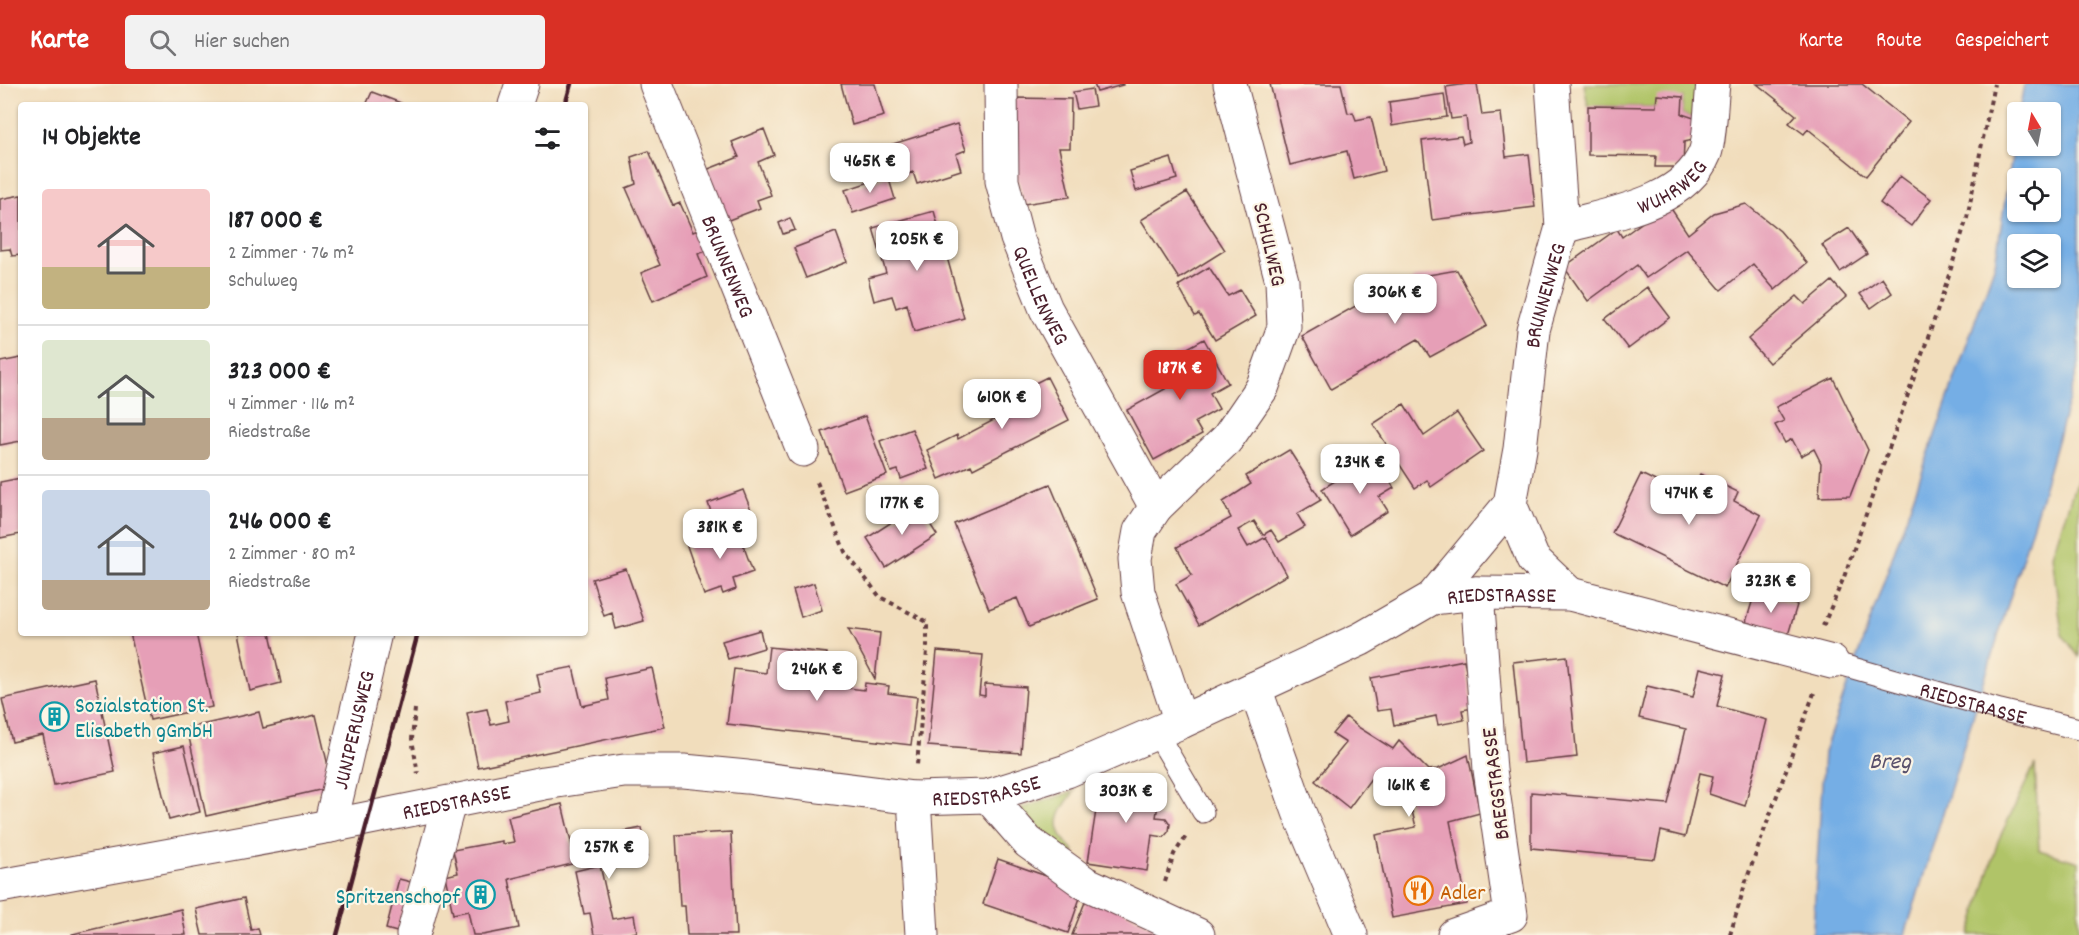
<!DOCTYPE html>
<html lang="de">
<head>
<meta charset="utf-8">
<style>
	:root { --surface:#fff; --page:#f2f2f2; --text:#202124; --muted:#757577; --line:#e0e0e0; --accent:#d93025 }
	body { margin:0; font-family:Dekko,sans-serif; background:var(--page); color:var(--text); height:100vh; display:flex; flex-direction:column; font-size:22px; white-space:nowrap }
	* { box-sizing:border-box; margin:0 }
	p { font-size:20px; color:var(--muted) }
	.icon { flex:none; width:33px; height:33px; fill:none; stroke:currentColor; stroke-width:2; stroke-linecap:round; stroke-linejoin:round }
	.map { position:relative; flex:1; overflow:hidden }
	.sheet { position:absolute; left:18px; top:18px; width:570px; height:534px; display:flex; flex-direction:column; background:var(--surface); border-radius:6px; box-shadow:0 2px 4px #0004 }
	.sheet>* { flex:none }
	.needle { width:39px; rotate:350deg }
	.tools { position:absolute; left:2007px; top:18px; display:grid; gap:12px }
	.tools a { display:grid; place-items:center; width:54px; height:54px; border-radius:6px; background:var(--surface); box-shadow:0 2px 4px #0004; font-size:30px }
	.price { position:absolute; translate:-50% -51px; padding:0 14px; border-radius:12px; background:#fff; color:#222; font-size:20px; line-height:39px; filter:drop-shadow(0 2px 3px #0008) }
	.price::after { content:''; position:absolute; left:50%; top:36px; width:18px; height:14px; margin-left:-9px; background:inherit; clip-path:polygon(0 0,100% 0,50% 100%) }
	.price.current { background:var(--accent); color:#fff }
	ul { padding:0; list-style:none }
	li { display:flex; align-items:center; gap:18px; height:150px; padding:0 24px }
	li+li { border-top:2px solid var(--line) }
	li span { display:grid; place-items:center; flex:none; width:168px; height:120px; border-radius:6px; color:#555 }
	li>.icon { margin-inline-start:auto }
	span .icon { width:72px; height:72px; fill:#fffc; stroke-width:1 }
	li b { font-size:26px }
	h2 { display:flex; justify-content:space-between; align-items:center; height:72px; padding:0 24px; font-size:26px }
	header { display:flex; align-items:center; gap:36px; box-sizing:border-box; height:84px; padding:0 30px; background:var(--accent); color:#fff }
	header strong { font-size:28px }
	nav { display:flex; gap:33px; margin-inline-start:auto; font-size:21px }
	.search { width:420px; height:54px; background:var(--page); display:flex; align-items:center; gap:15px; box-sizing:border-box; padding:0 21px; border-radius:6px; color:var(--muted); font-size:22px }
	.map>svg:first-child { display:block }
</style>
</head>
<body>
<header>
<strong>Karte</strong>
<div class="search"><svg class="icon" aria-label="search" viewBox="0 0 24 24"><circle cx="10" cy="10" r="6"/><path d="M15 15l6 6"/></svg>Hier suchen</div>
<nav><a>Karte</a><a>Route</a><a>Gespeichert</a></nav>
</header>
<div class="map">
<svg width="2079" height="851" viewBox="0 0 2079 851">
	<rect width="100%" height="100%" fill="#fcf5e5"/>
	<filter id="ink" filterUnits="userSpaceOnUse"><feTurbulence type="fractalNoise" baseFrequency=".0167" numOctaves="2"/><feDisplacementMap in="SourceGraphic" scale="12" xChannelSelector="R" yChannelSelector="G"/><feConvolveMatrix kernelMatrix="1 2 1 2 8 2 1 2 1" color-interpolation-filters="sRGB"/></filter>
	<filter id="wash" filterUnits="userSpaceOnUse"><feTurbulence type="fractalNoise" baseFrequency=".008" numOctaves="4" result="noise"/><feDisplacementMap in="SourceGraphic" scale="24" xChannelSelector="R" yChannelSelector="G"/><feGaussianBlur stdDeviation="1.35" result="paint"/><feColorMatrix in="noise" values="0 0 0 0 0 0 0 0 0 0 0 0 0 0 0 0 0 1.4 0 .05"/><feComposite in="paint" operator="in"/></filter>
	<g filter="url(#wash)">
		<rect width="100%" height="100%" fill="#f1ddbc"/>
		<path fill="#b0c468" stroke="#7d724a" stroke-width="1.5" d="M 1584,0 L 1696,0 L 1694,34 L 1682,30 L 1683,13 L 1656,23 L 1588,22 Z
			M 2079,389 L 2079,573 L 2062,550 L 2052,471 Z
			M 2035,680 L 2039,766 L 2079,778 L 2079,851 L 1970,851 L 1998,757 Z
			M 1075,707 C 1055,731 1050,745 1075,768 L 1066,773 L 1019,725 Z"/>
		<path fill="#75aee5" stroke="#606688" stroke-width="1.5" fill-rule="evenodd" d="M 2024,0 L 2079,0 L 2079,280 L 2038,424 L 1905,851 L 1812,851 L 1813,845 L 1824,668 L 1995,180 L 2017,40 L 2018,62 L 2050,62 L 2050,28 L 2019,28 ZM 2018,94 L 2050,94 L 2050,128 L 2018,128 ZM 2018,160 L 2050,160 L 2050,194 L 2018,194 Z"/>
		<g id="blocks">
			<path fill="#e69fb7" d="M 841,0 L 875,0 L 884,32 L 852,41 Z
				M 1094,0 L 1123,0 L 1123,1 L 1097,8 Z
				M 1270,0 L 1341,0 L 1348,29 L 1353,28 L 1356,36 L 1371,33 L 1384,87 L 1354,95 L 1347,67 L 1290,81 Z
				M 1467,0 L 1477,0 L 1482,31 L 1501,29 L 1506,73 L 1529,70 L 1535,123 L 1432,136 L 1422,57 L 1461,52 L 1463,60 L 1469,58 L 1466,33 L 1451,35 L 1446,3 Z
				M 1757,0 L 1862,0 L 1909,38 L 1866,92 L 1808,45 L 1804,50 L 1789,39 L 1796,31 Z
				M 1092,5 L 1095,22 L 1077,25 L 1073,8 Z
				M 372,8 L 406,21 L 366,21 Z
				M 1444,10 L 1447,33 L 1392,42 L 1389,18 Z
				M 1657,11 L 1683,13 L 1682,30 L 1694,34 L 1693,56 L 1684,58 L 1683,83 L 1655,83 L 1656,72 L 1588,71 L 1588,22 L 1656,23 Z
				M 1013,14 L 1071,15 L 1070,64 L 1059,64 L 1070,113 L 1024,120 L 1012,69 Z
				M 957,40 L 966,66 L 956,70 L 961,86 L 917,100 L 913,88 L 900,93 L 890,61 Z
				M 764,45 L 774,71 L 758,78 L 771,111 L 757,116 L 760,124 L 726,137 L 706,86 L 739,73 L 732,58 Z
				M 649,67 L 673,122 L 680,119 L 693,148 L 705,143 L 714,164 L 698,170 L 707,193 L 653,217 L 641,189 L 660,181 L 626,104 L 636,100 L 631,73 Z
				M 1171,74 L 1177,95 L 1136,107 L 1130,87 Z
				M 888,92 L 895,115 L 853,129 L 845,106 Z
				M 1900,92 L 1931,115 L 1911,142 L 1880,119 Z
				M 1187,108 L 1225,166 L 1179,195 L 1141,136 Z
				M 21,111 L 21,171 L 12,172 L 10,165 L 0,166 L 0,115 Z
				M 1668,120 L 1688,150 L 1714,129 L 1746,120 L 1780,147 L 1807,179 L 1775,206 L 1753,180 L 1721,206 L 1687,166 L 1646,194 L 1637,181 L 1588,217 L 1564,183 L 1617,145 L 1622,153 Z
				M 934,127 L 964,234 L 914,248 L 907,220 L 896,224 L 892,212 L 874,217 L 868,194 L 886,189 L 873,144 Z
				M 790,134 L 795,146 L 783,150 L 779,139 Z
				M 1849,144 L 1867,170 L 1840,188 L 1822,161 Z
				M 836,148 L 847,178 L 806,194 L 794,164 Z
				M 1209,183 L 1228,212 L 1240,206 L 1256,232 L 1215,256 L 1199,230 L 1195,232 L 1178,202 Z
				M 1457,186 L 1487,242 L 1430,273 L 1418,255 L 1331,305 L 1302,252 L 1393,201 L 1396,207 L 1417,193 Z
				M 1882,194 L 1892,209 L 1871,224 L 1860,210 Z
				M 1832,197 L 1846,213 L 1769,279 L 1748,255 L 1797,212 L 1805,220 Z
				M 1647,203 L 1670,233 L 1628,265 L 1605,235 Z
				M 1204,255 L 1228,299 L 1210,309 L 1219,325 L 1195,338 L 1202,350 L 1154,376 L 1127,326 L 1174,300 L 1162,278 Z
				M 21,274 L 21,357 L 0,361 L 0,278 Z
				M 1047,293 L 1069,336 L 973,385 L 971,381 L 939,395 L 927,366 L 957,351 L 958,355 L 998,334 L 992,321 Z
				M 1833,294 L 1868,366 L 1850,412 L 1819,413 L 1821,379 L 1814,365 L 1801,372 L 1792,355 L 1785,359 L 1775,341 L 1784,337 L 1776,323 Z
				M 1404,320 L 1424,352 L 1457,329 L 1483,367 L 1431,403 L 1427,396 L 1415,404 L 1373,340 Z
				M 865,332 L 887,391 L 844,407 L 822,348 Z
				M 912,345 L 928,385 L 901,395 L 898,386 L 891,388 L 880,357 Z
				M 1289,366 L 1321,416 L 1297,430 L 1305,443 L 1279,458 L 1271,446 L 1263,451 L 1254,437 L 1238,446 L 1248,463 L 1266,453 L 1287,491 L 1199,541 L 1176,500 L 1192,491 L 1177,463 L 1231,434 L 1223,418 L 1251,400 L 1246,392 Z
				M 1374,372 L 1394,404 L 1379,413 L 1388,427 L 1350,451 L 1322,405 Z
				M 1641,390 L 1688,413 L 1700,390 L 1738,408 L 1734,417 L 1761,431 L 1725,504 L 1612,449 Z
				M 21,394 L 21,450 L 0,454 L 0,398 Z
				M 1050,400 L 1098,515 L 1029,543 L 1017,514 L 989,525 L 954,440 Z
				M 743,406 L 751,426 L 715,439 L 708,419 Z
				M 918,421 L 937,451 L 886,484 L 867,454 Z
				M 736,441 L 753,488 L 733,495 L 736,505 L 723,510 L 721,505 L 704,511 L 686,459 Z
				M 626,485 L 644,537 L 616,545 L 612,529 L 604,532 L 592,495 Z
				M 814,499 L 822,526 L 801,533 L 793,506 Z
				M 1755,508 L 1797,521 L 1788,551 L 1746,538 Z
				M 848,545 L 880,549 L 875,595 Z
				M 760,546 L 764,564 L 728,575 L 722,557 Z
				M 130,549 L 196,549 L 212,623 L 150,636 Z
				M 238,549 L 270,549 L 281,599 L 250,607 Z
				M 769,563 L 827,569 L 824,601 L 864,606 L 865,599 L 889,602 L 888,609 L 917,613 L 911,661 L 727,640 L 734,585 L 766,589 Z
				M 937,567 L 983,571 L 979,611 L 985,612 L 985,600 L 1026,603 L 1021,669 L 928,662 Z
				M 1567,572 L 1577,673 L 1523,679 L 1513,578 Z
				M 1464,576 L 1473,624 L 1462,626 L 1464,636 L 1438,641 L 1436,632 L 1394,641 L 1391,625 L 1377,627 L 1371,594 Z
				M 573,583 L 582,622 L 609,616 L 605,594 L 652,584 L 665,643 L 478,683 L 467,629 L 487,625 L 491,641 L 509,637 L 505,617 L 541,609 L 537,590 Z
				M 1700,584 L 1725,590 L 1717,622 L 1767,636 L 1745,722 L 1709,710 L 1713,692 L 1700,689 L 1685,753 L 1661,747 L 1655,775 L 1531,764 L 1531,708 L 1668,720 L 1686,645 L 1639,634 L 1647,602 L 1693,613 Z
				M 95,595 L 115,688 L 54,701 L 43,651 L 12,658 L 2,615 Z
				M 259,628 L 263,644 L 316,631 L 333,703 L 206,732 L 187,644 Z
				M 1346,633 L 1358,643 L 1393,665 L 1399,657 L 1428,686 L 1438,685 L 1468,671 L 1480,729 L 1450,737 L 1467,820 L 1392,834 L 1376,751 L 1416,743 L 1407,707 L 1378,685 L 1349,724 L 1315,697 L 1346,659 L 1332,650 Z
				M 184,662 L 200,728 L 169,736 L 153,669 Z
				M 1101,694 L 1161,703 L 1156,733 L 1166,734 L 1170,740 L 1169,747 L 1164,753 L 1152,751 L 1147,787 L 1088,778 Z
				M 562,720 L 576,779 L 509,795 L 519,844 L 483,851 L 473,851 L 468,827 L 453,830 L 445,792 L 458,789 L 453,766 L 502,757 L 502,760 L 514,758 L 508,733 Z
				M 642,744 L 647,773 L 600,781 L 612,835 L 634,831 L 637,848 L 624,851 L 594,851 L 590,829 L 584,830 L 575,787 L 596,782 L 590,754 Z
				M 731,748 L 736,851 L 687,851 L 685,822 L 680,822 L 676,751 Z
				M 998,775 L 1083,805 L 1068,849 L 983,820 Z
				M 399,795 L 411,798 L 397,848 L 386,845 Z
				M 1089,808 L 1168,851 L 1072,851 Z
				M 244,814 L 251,846 L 258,844 L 260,851 L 202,851 L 196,825 Z
				M 181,825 L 186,851 L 72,851 L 72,850 Z"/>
		</g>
	</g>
	<g filter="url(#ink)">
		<use href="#blocks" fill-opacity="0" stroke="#633c41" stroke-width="1.5"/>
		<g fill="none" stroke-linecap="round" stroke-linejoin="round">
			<defs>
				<g id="lane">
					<path id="s1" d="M 1832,578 L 2000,626 L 2079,645"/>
					<path d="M 1156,648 L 1203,728"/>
				</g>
				<g id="street">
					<path id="s2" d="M 656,0 L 803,366"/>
					<path id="s3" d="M 1001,0 L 1002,97 L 1017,154 L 1046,225 L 1156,423 L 1140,447 L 1135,475 L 1138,508 L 1181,638"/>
					<path d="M 515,21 L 522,0"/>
					<path id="s4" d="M 1562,143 C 1609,130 1684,120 1705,69 C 1710,57 1711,15 1713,0"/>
					<path d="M 1510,420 L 1533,475 L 1570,510"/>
					<path d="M 1156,423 L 1227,355 L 1262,304 L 1284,243 L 1282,197 L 1230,0"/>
					<path id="s5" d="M 1432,514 L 1510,420 L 1520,365 L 1533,246 L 1562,143 L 1552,0"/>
					<path d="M 1255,604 L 1299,728 L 1351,851"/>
					<path d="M 988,712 L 1028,758 L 1085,799 L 1198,851"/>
					<path d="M 914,714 L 922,851"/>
					<path id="s6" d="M 330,742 L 375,549"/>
					<path id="s7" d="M 0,802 L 330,742 L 544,699 L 624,687 L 684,687 L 747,693 L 914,714 L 988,712 L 1067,687 L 1181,638 L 1361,555 L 1432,514 L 1477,509 L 1570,510 L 1832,578"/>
					<path d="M 413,851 L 449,719"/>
					<path d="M 1454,851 L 1511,831 L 1490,686 L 1477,509"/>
				</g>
			</defs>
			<use href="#lane" stroke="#633c41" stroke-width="23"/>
			<use href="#street" stroke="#633c41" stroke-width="35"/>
			<path stroke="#633c41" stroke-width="4" stroke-dasharray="4.5 4.5" stroke-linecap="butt" d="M 817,398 L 845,468 L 880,513 L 927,538 L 927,567 L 917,681
				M 1823,542 L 1844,493 L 1939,222 L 1967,134 L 1994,0
				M 415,625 L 412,655 L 418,690
				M 1165,798 L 1174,770 L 1187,751
				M 1730,851 L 1746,797 L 1814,609"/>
			<use href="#lane" stroke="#fff" stroke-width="21"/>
			<use href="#street" stroke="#fff" stroke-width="33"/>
			<path stroke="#4a1f2b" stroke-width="4.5" d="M 565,21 L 571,0
				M 337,851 L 418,549"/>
		</g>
	</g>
	<defs>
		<symbol id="building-ring" viewBox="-11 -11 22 22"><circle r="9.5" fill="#fcf5e5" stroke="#0f9aa8" stroke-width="1.5"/><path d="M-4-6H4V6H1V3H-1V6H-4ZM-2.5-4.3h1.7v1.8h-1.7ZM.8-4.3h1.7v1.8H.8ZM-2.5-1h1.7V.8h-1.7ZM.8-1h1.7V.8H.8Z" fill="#0f9aa8"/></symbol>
		<symbol id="restaurant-ring" viewBox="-11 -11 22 22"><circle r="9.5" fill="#fcf5e5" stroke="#e8710a" stroke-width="1.5"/><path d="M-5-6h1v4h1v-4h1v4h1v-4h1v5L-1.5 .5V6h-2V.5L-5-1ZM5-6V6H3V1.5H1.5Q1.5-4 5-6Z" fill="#e8710a"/></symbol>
	</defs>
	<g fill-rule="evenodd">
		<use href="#building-ring" x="38" y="616" width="33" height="33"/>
		<use href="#restaurant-ring" x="1402" y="790" width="33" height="33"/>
		<use href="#building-ring" x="464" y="794" width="33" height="33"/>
	</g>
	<g text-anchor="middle" stroke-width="4.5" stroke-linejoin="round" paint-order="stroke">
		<g font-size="22" fill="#4a1f2b" stroke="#fcf5e5">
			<text dy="8" stroke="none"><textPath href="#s4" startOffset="118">WUHRWEG</textPath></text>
			<text transform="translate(1271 160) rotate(77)" y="8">SCHULWEG</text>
			<text dy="8" stroke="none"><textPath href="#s2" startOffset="196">BRUNNENWEG</textPath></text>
			<text dy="8" stroke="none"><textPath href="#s3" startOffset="218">QUELLENWEG</textPath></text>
			<text dy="8" stroke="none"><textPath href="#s5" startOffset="334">BRUNNENWEG</textPath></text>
			<text dy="8" stroke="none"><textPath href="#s7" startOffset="1557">RIEDSTRASSE</textPath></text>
			<text dy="8" stroke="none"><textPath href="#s1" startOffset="147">RIEDSTRASSE</textPath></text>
			<text dy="8" stroke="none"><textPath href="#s6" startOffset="99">JUNIPERUSWEG</textPath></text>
			<text transform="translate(1494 700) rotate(-97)" y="8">BREGSTRASSE</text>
			<text dy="8" stroke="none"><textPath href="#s7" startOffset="999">RIEDSTRASSE</textPath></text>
			<text dy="8" stroke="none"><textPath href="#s7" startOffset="464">RIEDSTRASSE</textPath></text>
		</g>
		<g font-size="22" fill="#0d838f" stroke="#fcf5e5" text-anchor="start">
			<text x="75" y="628">Sozialstation St.<tspan x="75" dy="25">Elisabeth gGmbH</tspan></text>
			<text x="460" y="819" text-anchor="end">Spritzenschopf</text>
		</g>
		<g font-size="22" fill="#c56008" stroke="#fcf5e5" text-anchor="start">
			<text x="1440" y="815">Adler</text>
		</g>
		<g font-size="24" font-style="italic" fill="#59516c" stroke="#fcf5e5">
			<text x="1890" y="684">Breg</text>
		</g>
	</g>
</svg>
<div class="tools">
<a><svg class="needle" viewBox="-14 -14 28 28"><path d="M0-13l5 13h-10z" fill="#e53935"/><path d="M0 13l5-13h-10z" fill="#757577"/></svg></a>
<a><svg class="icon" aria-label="locate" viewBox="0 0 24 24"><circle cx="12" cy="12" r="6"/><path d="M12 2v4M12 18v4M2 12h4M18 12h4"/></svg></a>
<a><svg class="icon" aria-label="layers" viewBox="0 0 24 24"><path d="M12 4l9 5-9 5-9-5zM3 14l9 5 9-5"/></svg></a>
</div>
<b class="price" style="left:870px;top:110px">465K €</b>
<b class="price" style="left:917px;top:188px">205K €</b>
<b class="price" style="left:1395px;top:241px">306K €</b>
<b class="price current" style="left:1180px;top:317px">187K €</b>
<b class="price" style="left:1002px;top:346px">610K €</b>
<b class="price" style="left:1360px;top:411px">234K €</b>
<b class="price" style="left:1689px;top:442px">474K €</b>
<b class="price" style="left:902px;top:452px">177K €</b>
<b class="price" style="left:720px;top:476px">381K €</b>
<b class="price" style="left:1771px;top:530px">323K €</b>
<b class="price" style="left:817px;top:618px">246K €</b>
<b class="price" style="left:1409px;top:734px">161K €</b>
<b class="price" style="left:1126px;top:740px">303K €</b>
<b class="price" style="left:609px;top:796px">257K €</b>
<section class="sheet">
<h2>14 Objekte<svg class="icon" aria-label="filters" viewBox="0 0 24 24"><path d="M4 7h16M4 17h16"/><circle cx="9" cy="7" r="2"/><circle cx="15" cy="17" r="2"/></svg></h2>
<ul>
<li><span style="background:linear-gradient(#f6c9c9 65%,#c2b280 0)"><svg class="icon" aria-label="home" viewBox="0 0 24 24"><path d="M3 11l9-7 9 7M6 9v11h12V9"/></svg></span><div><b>187 000 €</b><p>2 Zimmer · 76 m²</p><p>Schulweg</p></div></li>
<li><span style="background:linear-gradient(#dfe7d0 65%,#b9a48a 0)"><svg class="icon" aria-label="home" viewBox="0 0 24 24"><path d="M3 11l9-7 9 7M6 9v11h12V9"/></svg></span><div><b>323 000 €</b><p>4 Zimmer · 116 m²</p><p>Riedstraße</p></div></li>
<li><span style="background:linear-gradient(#c9d6e8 75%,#b9a48a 0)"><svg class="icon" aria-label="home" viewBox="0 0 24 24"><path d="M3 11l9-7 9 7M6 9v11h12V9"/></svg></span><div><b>246 000 €</b><p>2 Zimmer · 80 m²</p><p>Riedstraße</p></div></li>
</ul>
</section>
</div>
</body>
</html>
